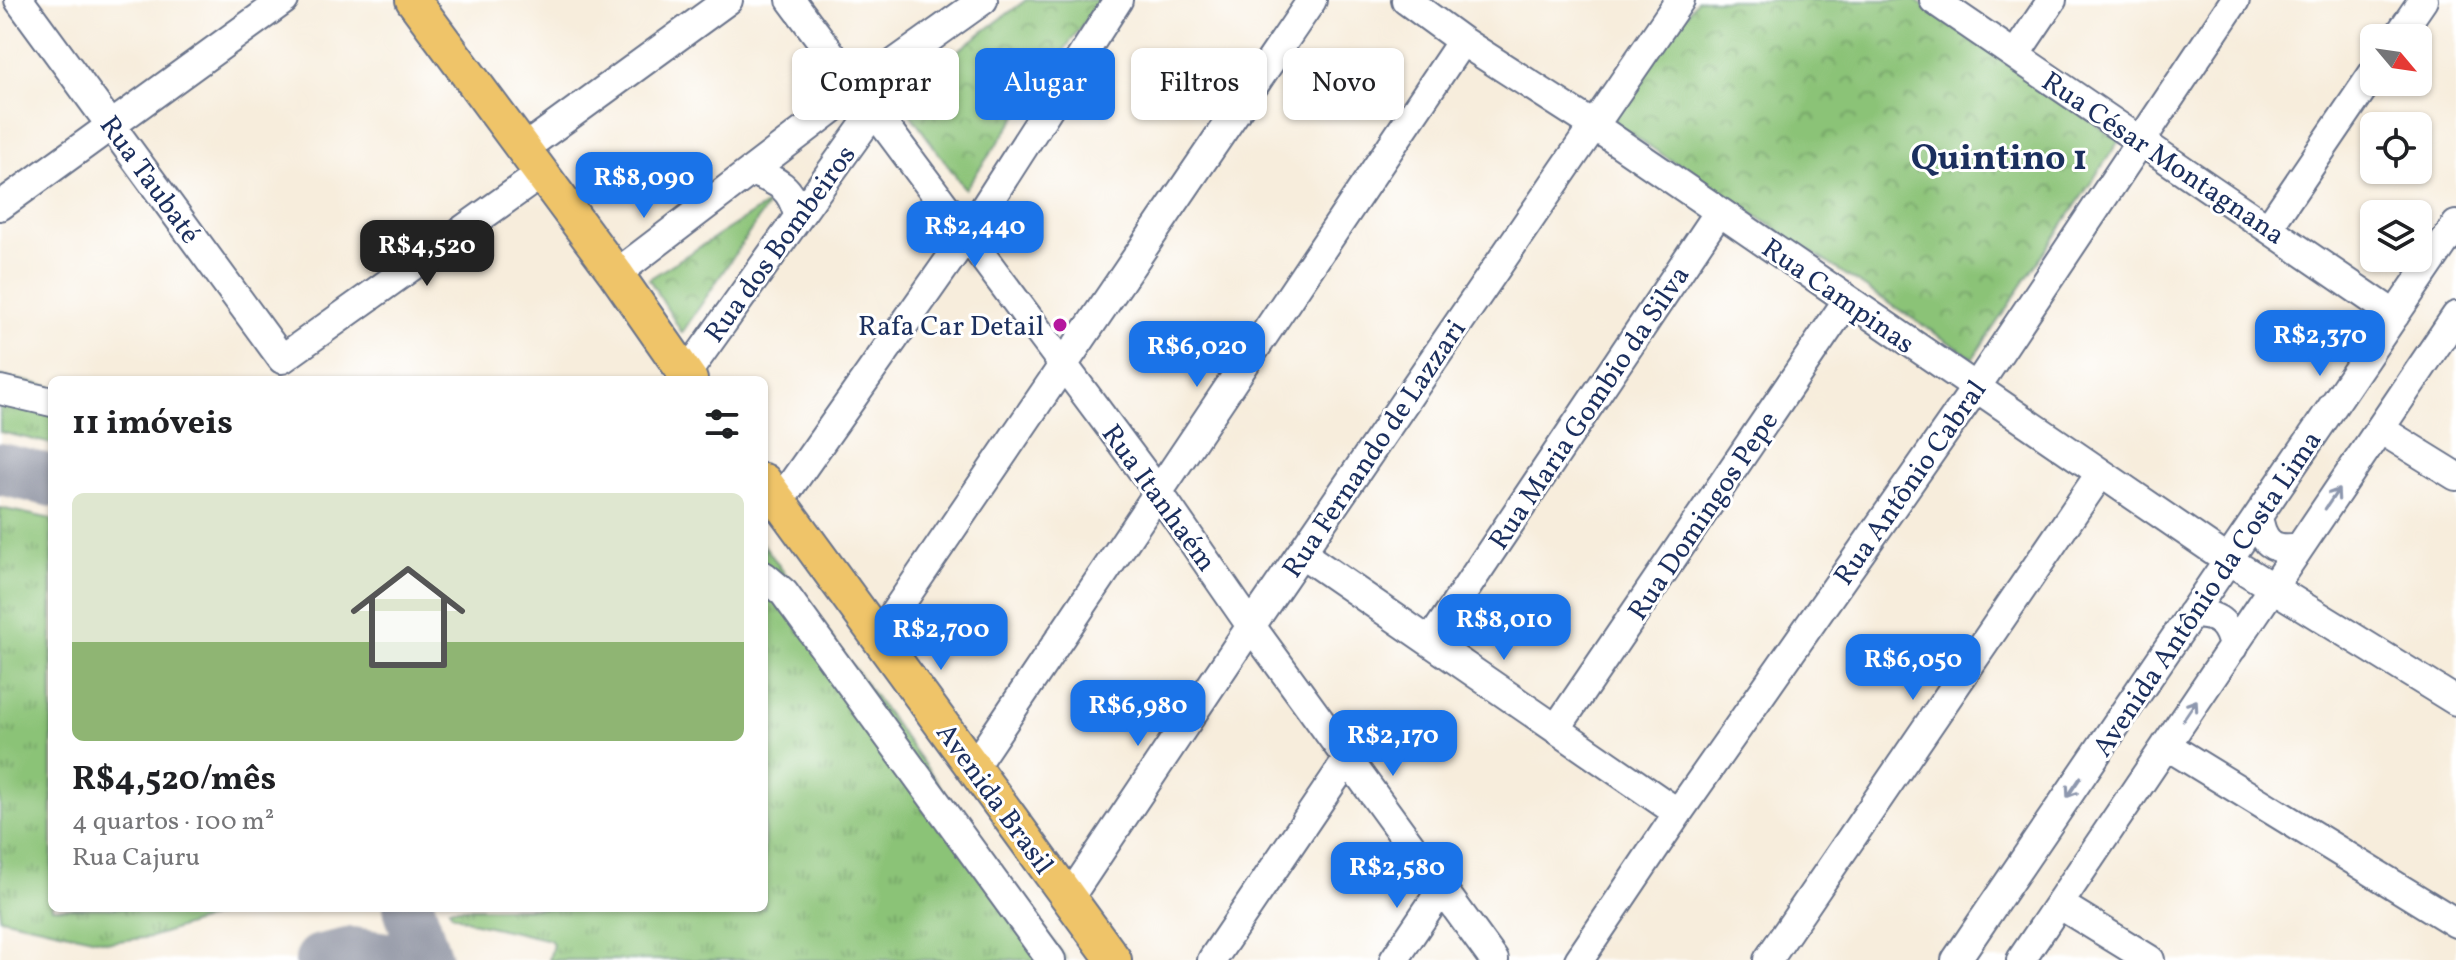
<!DOCTYPE html>
<html lang="pt">
<head>
<meta charset="utf-8">
<style>
	:root { --surface:#fff; --page:#f2f2f2; --text:#202124; --muted:#757577; --line:#e0e0e0; --accent:#1a73e8 }
	body { margin:0; font-family:Vollkorn,serif; background:var(--page); color:var(--text); height:100vh; display:flex; flex-direction:column; font-size:30px; white-space:nowrap }
	* { box-sizing:border-box; margin:0 }
	p { font-size:26px; color:var(--muted) }
	.icon { flex:none; width:44px; height:44px; fill:none; stroke:currentColor; stroke-width:2; stroke-linecap:round; stroke-linejoin:round }
	.map { position:relative; flex:1; overflow:hidden }
	.sheet { position:absolute; left:48px; top:376px; width:720px; height:536px; display:flex; flex-direction:column; background:var(--surface); border-radius:12px; box-shadow:0 2px 6px #0004 }
	.sheet>* { flex:none }
	.top-card { position:absolute; left:792px; top:48px; width:760px; height:72px; display:flex; gap:16px }
	.needle { width:52px; rotate:119deg }
	.fabs { position:absolute; left:2360px; top:24px; display:grid; gap:16px }
	.fabs a { display:grid; place-items:center; width:72px; height:72px; border-radius:12px; background:var(--surface); box-shadow:0 2px 6px #0004; font-size:40px }
	.price { position:absolute; translate:-50% -68px; padding:0 18px; border-radius:16px; background:var(--accent); color:#fff; font-size:26px; line-height:52px; filter:drop-shadow(0 2px 4px #0008) }
	.price::after { content:''; position:absolute; left:50%; top:48px; width:24px; height:18px; margin-left:-12px; background:inherit; clip-path:polygon(0 0,100% 0,50% 100%) }
	.price.on { background:#222; color:#fff }
	ul { padding:0; list-style:none }
	li { display:grid; align-content:center; gap:16px; height:424px; padding:0 24px }
	li+li { border-top:2px solid var(--line) }
	li span { display:grid; place-items:center; height:248px; border-radius:12px; color:#555 }
	li>.icon { margin-inline-start:auto }
	span .icon { width:144px; height:144px; fill:#fffc; stroke-width:1 }
	li b { font-size:34px }
	h2 { display:flex; justify-content:space-between; align-items:center; height:96px; padding:0 24px; font-size:34px }
	.tag { padding:0 28px; border-radius:12px; background:var(--surface); box-shadow:0 2px 6px #0004; font-size:28px; line-height:72px }
	.tag.on { background:var(--accent); color:#fff }
	.map>svg:first-child { display:block }
</style>
</head>
<body>
<div class="map">
<svg width="2456" height="960" viewBox="0 0 2456 960">
	<defs>
		<pattern id="grass-tufts" width="24" height="20" patternUnits="userSpaceOnUse" patternTransform="scale(2)"><rect width="24" height="20" fill="#8bc377"/><path d="M3 7l-1-3M5 7V3M7 7l1-3M15 17l-1-3M17 17v-4M19 17l1-3" fill="none" stroke="#719f65"/></pattern>
		<pattern id="park-crowns" width="20" height="18" patternUnits="userSpaceOnUse" patternTransform="scale(2)"><rect width="20" height="18" fill="#8bc377"/><path d="M2 6a3 3 0 1 1 6 0M12 15a3 3 0 1 1 6 0" fill="none" stroke="#719f65"/></pattern>
	</defs>
	<rect width="100%" height="100%" fill="#fff"/>
	<filter id="ink" filterUnits="userSpaceOnUse"><feTurbulence type="fractalNoise" baseFrequency=".0125" numOctaves="2"/><feDisplacementMap in="SourceGraphic" scale="16" xChannelSelector="R" yChannelSelector="G"/><feConvolveMatrix kernelMatrix="1 2 1 2 8 2 1 2 1" color-interpolation-filters="sRGB"/></filter>
	<filter id="wash" filterUnits="userSpaceOnUse"><feTurbulence type="fractalNoise" baseFrequency=".006" numOctaves="4" result="noise"/><feDisplacementMap in="SourceGraphic" scale="32" xChannelSelector="R" yChannelSelector="G"/><feGaussianBlur stdDeviation="1.8" result="paint"/><feColorMatrix in="noise" values="0 0 0 0 0 0 0 0 0 0 0 0 0 0 0 0 0 1.4 0 .05"/><feComposite in="paint" operator="in"/></filter>
	<g filter="url(#wash)">
		<rect width="100%" height="100%" fill="#f7eddc"/>
		<path fill="url(#grass-tufts)" stroke="#53796a" stroke-width="2" d="M 0,376 L 52,387 L 52,444 L 0,432 Z
			M 0,508 L 52,519 L 52,908 L 241,908 L 151,937 L 110,942 L 0,918 Z
			M 764,545 L 1067,960 L 549,960 L 553,944 L 550,940 L 471,922 L 452,914 L 449,908 L 764,908 Z"/>
		<path fill="url(#park-crowns)" stroke="#53796a" stroke-width="2" d="M 1026,0 L 1100,0 L 965,189 L 897,96 Z
			M 1697,0 L 1915,0 L 2119,141 L 1973,358 L 1611,121 Z
			M 769,203 L 682,333 L 649,279 Z"/>
		<g fill="none" stroke-linecap="round" stroke-linejoin="round">
			<path stroke="#898e9d" stroke-width="52" d="M 0,469 L 52,481
				M 409,908 L 426,960
				M 321,960 L 352,953 L 400,960"/>
		</g>
	</g>
	<g filter="url(#ink)">
		<g fill="none" stroke-linecap="round" stroke-linejoin="round">
			<defs>
				<path id="minor" d="M 19,0 L 282,359 L 541,174
					M 791,0 L 1159,493 L 1251,626 L 1494,960
					M 1406,0 L 1462,41 L 1593,125 L 2228,560 L 2456,701
					M 1934,0 L 2395,315
					M 2397,38 L 2423,0
					M 2015,55 L 2052,0
					M 522,150 L 728,0
					M 751,171 C 777,181 791,186 798,215
					M 0,206 L 284,0
					M 2268,228 L 2374,72
					M 616,274 L 857,90 L 983,0
					M 686,374 L 873,113
					M 0,390 L 52,402
					M 2380,429 L 2456,476
					M 779,502 L 967,235 L 1118,0
					M 2258,516 C 2262,542 2272,552 2299,547
					M 1301,553 L 1678,813
					M 764,576 L 784,593 L 1051,960
					M 2191,614 C 2217,614 2228,622 2233,647
					M 878,637 L 1312,0
					M 1430,642 L 1719,212
					M 1556,729 L 1847,301
					M 2166,745 L 2456,923
					M 974,766 L 1462,41
					M 1069,898 L 1251,626 L 1680,0
					M 2059,904 L 2150,960
					M 1212,960 L 1348,759
					M 1394,960 L 1442,889
					M 1579,960 L 1678,813 L 1975,389 L 2235,0
					M 1768,960 L 2100,474
					M 1956,960 L 2456,225
					M 2021,960 L 2456,316"/>
				<path id="major" d="M 413,0 L 616,274 L 690,380
					M 764,481 L 1114,960"/>
			</defs>
			<use href="#minor" stroke="#68728a" stroke-width="32"/>
			<use href="#major" stroke="#68728a" stroke-width="38"/>
			<use href="#minor" stroke="#fff" stroke-width="28"/>
			<use href="#major" stroke="#efc469" stroke-width="34"/>
		</g>
		<defs><path id="oneway-shaft" d="M-6 0H5M1.5-3L5.5 0L1.5 3" fill="none" stroke-width="1.6" stroke-linecap="round" stroke-linejoin="round" transform="scale(2)"/></defs>
		<g stroke="#8d97ae">
			<use href="#oneway-shaft" transform="translate(2332 499) rotate(-56)"/>
			<use href="#oneway-shaft" transform="translate(2190 710) rotate(-56)"/>
			<use href="#oneway-shaft" transform="translate(2074 787) rotate(124)"/>
		</g>
	</g>
	<circle fill="#b5179e" stroke="#fff" stroke-width="3" cx="1060" cy="325" r="8"/>
	<g text-anchor="middle" stroke-width="6" stroke-linejoin="round" paint-order="stroke">
		<g font-size="28" fill="#1b2f5e" stroke="#fff">
			<text transform="translate(2164 157) rotate(34)" y="10">Rua César Montagnana</text>
			<text transform="translate(151 179) rotate(54)" y="10">Rua Taubaté</text>
			<text transform="translate(779 243) rotate(-54)" y="10">Rua dos Bombeiros</text>
			<text transform="translate(1839 295) rotate(35)" y="10">Rua Campinas</text>
			<text transform="translate(1588 407) rotate(-56)" y="10">Rua Maria Gombio da Silva</text>
			<text transform="translate(1373 448) rotate(-56)" y="10">Rua Fernando de Lazzari</text>
			<text transform="translate(1909 482) rotate(-55)" y="10">Rua Antônio Cabral</text>
			<text transform="translate(1160 497) rotate(54)" y="10">Rua Itanhaém</text>
			<text transform="translate(1702 515) rotate(-56)" y="10">Rua Domingos Pepe</text>
			<text transform="translate(2206 593) rotate(-56)" y="10">Avenida Antônio da Costa Lima</text>
			<text transform="translate(996 798) rotate(54)" y="10">Avenida Brasil</text>
		</g>
		<g font-size="28" fill="#1b2f5e" stroke="#fff" text-anchor="end">
			<text x="1044" y="335">Rafa Car Detail</text>
		</g>
		<g font-size="36" font-weight="bold" fill="#1b2f5e" stroke="#fff">
			<text x="1999" y="169">Quintino 1</text>
		</g>
	</g>
</svg>
<div class="fabs">
<a><svg class="needle" viewBox="-14 -14 28 28"><path d="M0-13l5 13h-10z" fill="#e53935"/><path d="M0 13l5-13h-10z" fill="#757577"/></svg></a>
<a><svg class="icon" aria-label="locate" viewBox="0 0 24 24"><circle cx="12" cy="12" r="6"/><path d="M12 2v4M12 18v4M2 12h4M18 12h4"/></svg></a>
<a><svg class="icon" aria-label="layers" viewBox="0 0 24 24"><path d="M12 4l9 5-9 5-9-5zM3 14l9 5 9-5"/></svg></a>
</div>
<b class="price" style="left:644px;top:220px">R$8,090</b>
<b class="price" style="left:975px;top:269px">R$2,440</b>
<b class="price on" style="left:427px;top:288px">R$4,520</b>
<b class="price" style="left:2320px;top:378px">R$2,370</b>
<b class="price" style="left:1197px;top:389px">R$6,020</b>
<b class="price" style="left:1504px;top:662px">R$8,010</b>
<b class="price" style="left:941px;top:672px">R$2,700</b>
<b class="price" style="left:1913px;top:702px">R$6,050</b>
<b class="price" style="left:1138px;top:748px">R$6,980</b>
<b class="price" style="left:1393px;top:778px">R$2,170</b>
<b class="price" style="left:1397px;top:910px">R$2,580</b>
<div class="top-card">
<a class="tag">Comprar</a>
<a class="tag on">Alugar</a>
<a class="tag">Filtros</a>
<a class="tag">Novo</a>
</div>
<section class="sheet">
<h2>11 imóveis<svg class="icon" aria-label="filters" viewBox="0 0 24 24"><path d="M4 7h16M4 17h16"/><circle cx="9" cy="7" r="2"/><circle cx="15" cy="17" r="2"/></svg></h2>
<ul>
<li><span style="background:linear-gradient(#dfe7d0 60%,#8fb573 0)"><svg class="icon" aria-label="home" viewBox="0 0 24 24"><path d="M3 11l9-7 9 7M6 9v11h12V9"/></svg></span><div><b>R$4,520/mês</b><p>4 quartos · 100 m²</p><p>Rua Cajuru</p></div></li>
</ul>
</section>
</div>
</body>
</html>
